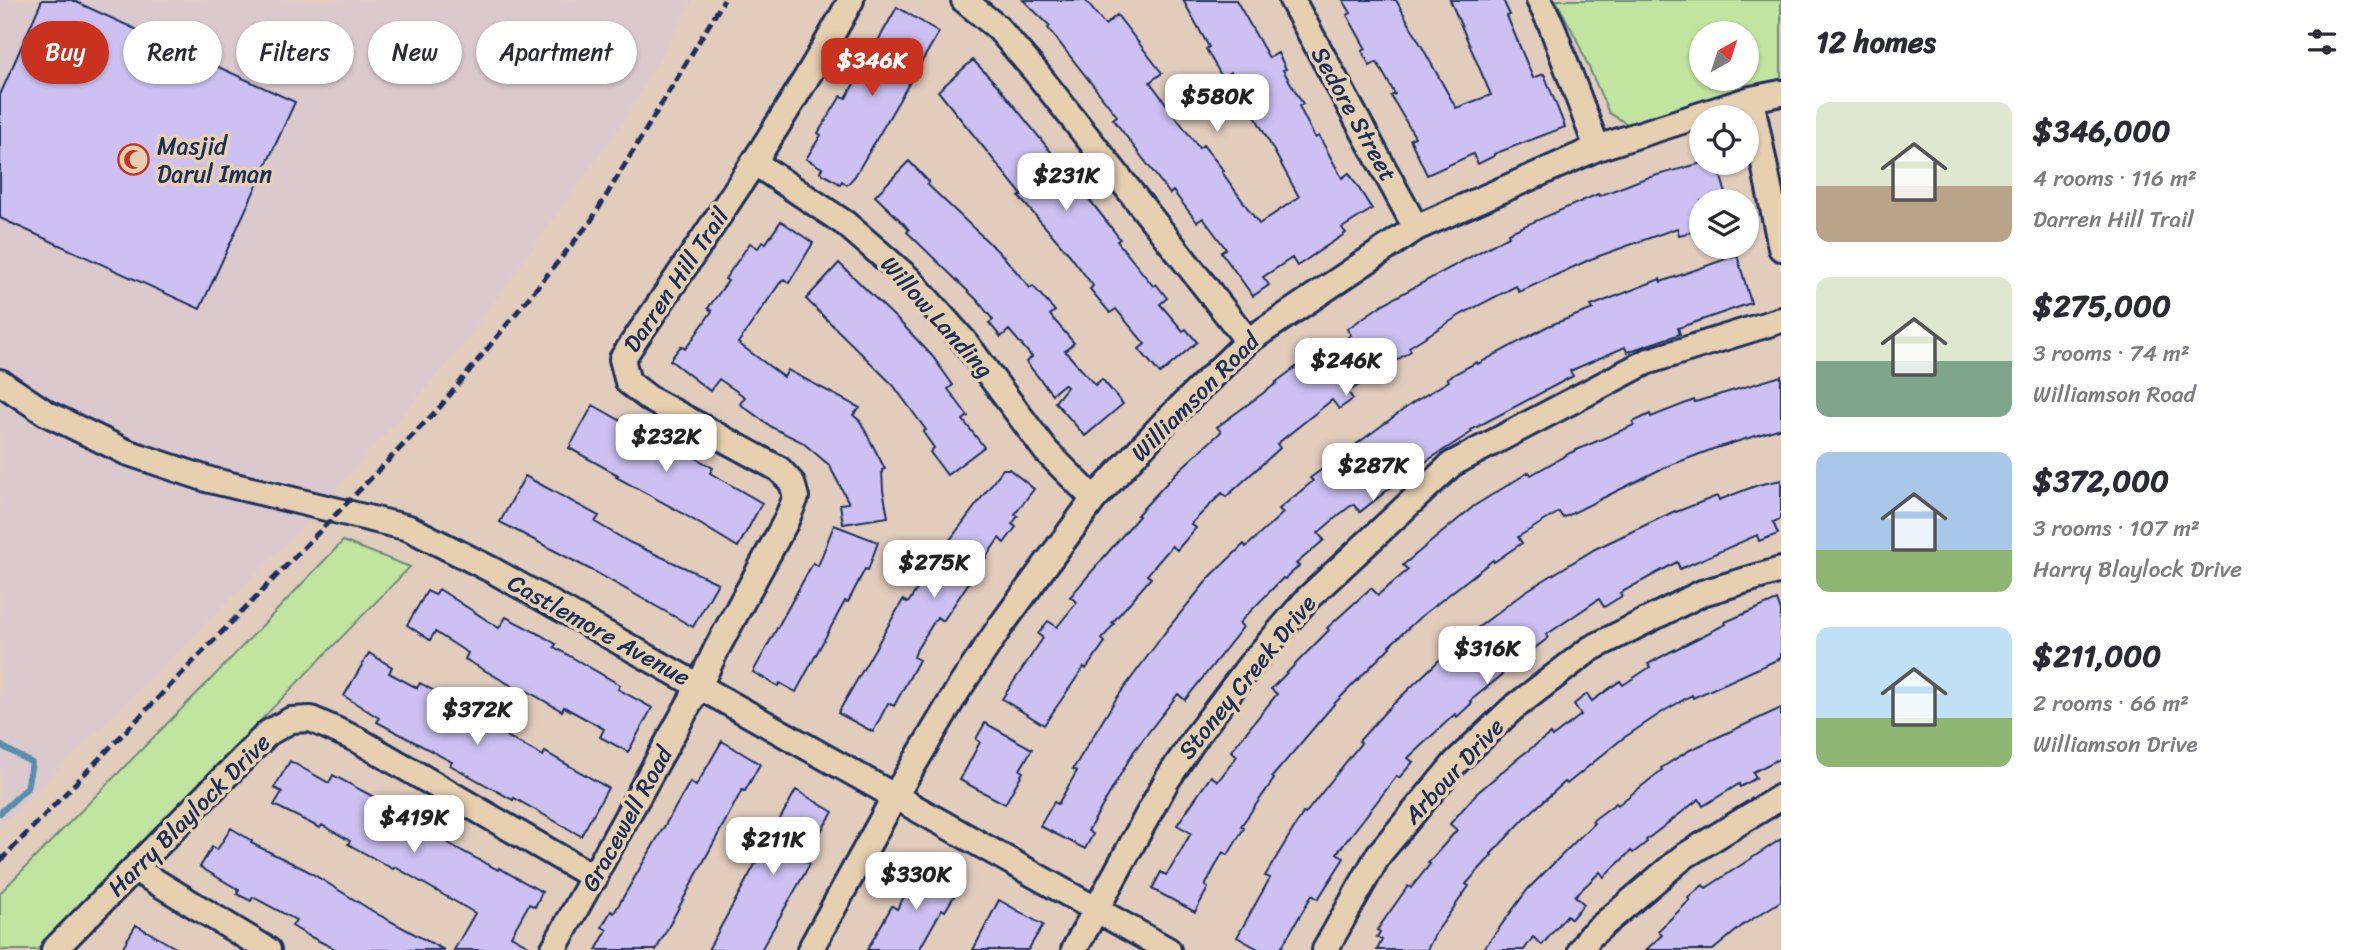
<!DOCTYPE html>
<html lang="en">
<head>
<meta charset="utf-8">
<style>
	:root { --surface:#fff; --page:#f7f7f7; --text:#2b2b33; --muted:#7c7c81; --accent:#c8321e }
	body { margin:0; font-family:Sriracha,sans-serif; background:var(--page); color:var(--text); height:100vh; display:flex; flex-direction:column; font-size:26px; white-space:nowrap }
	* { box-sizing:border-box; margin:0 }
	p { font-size:23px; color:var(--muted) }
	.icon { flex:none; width:38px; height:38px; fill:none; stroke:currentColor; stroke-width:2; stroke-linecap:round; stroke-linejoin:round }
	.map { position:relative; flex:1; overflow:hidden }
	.side { display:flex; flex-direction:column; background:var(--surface); width:595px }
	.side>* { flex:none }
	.guide { position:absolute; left:21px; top:21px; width:665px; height:63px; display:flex; gap:14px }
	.needle { width:46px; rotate:39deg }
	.fabs { position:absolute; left:1689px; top:21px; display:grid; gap:14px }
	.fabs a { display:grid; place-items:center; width:70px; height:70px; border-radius:50%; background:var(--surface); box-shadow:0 2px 5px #0004; font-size:35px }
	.price { position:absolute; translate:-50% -60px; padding:0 16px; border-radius:14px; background:#fff; color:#222; font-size:23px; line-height:46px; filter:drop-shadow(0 2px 4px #0008) }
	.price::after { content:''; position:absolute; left:50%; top:42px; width:21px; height:16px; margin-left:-10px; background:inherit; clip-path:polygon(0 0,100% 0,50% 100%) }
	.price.active { background:var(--accent); color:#fff }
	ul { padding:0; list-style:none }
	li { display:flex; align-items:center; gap:21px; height:175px; padding:0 35px }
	li span { display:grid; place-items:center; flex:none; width:196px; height:140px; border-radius:14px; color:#555 }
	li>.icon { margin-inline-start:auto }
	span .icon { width:84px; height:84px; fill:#fffc; stroke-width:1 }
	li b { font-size:30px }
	h2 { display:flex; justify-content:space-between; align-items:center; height:84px; padding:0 35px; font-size:30px }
	.pill { padding:0 24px; border-radius:32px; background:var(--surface); box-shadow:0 2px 5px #0004; font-size:24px; line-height:63px }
	.pill.active { background:var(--accent); color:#fff }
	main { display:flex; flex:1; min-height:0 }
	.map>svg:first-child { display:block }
</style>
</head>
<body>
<main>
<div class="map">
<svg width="1781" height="950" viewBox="0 0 1781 950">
	<rect width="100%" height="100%" fill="#e2cdbd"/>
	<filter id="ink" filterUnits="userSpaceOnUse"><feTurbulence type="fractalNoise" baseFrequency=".0143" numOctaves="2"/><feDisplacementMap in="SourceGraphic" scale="14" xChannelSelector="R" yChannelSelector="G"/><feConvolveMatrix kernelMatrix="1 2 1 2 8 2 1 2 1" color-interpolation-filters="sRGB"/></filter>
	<g filter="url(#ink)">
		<path fill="#dbc9cd" d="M 0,0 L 693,0 L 621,125 L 462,347 L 294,536 L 0,827 Z"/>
		<path fill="#c1e49e" stroke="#6e8a7e" stroke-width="2" fill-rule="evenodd" d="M 1556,0 L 1781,0 L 1781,90 L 1629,125 L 1609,113 L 1576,38 ZM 1701,33 L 1746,33 L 1746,79 L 1701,79 Z
			M 343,541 L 410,567 L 37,950 L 0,950 L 0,893 L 214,676 Z"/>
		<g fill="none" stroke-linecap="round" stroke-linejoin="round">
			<path stroke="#588dad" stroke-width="6" d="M 0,745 L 32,763 L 27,788 L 0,813"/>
		</g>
		<path fill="#ccc1f2" stroke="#1b2f5e" stroke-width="2" d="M 42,0 L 72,0 L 295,102 L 200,309 L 0,218 L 0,95 Z
			M 1023,0 L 1085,0 L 1105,25 L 1117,15 L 1162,73 L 1150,82 L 1199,148 L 1203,145 L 1224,171 L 1222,172 L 1259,224 L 1299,197 L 1231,72 L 1222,77 L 1206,49 L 1209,47 L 1183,0 L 1236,0 L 1269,58 L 1278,53 L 1286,69 L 1283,70 L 1303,104 L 1299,106 L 1315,138 L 1319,136 L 1342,178 L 1349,173 L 1372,209 L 1342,228 L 1346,233 L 1297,266 L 1292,258 L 1263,277 L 1269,285 L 1253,296 L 1221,252 L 1226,249 L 1203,218 L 1197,222 L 1173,191 L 1170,194 L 1113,119 L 1117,116 L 1048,28 L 1050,26 Z
			M 1343,0 L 1396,0 L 1456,108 L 1491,95 L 1450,0 L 1503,0 L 1510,15 L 1507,16 L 1533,78 L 1544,74 L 1565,127 L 1494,154 L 1494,156 L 1478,164 L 1473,154 L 1427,175 L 1410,139 L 1415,137 L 1391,96 L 1395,94 L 1377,62 L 1370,66 L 1362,51 L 1366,49 L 1347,15 L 1351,13 Z
			M 897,7 L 939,32 L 855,176 L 847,185 L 842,181 L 840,184 L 820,172 L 822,168 L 806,159 L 821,135 L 818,133 L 841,96 L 846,98 Z
			M 973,60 L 998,86 L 1096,208 L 1120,239 L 1117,241 L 1153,286 L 1156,284 L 1167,298 L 1160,304 L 1183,331 L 1186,329 L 1197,342 L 1160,374 L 1139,349 L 1145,344 L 1116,309 L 1110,313 L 1090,289 L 1093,286 L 1069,254 L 1019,197 L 1022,195 L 938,91 Z
			M 909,161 L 929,182 L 927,184 L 1004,257 L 1030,288 L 1033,286 L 1055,311 L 1050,315 L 1074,343 L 1065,351 L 1095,385 L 1102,379 L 1123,404 L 1085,436 L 1055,402 L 1067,387 L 1064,384 L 1052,394 L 1026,362 L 1032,357 L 1009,330 L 1001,337 L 989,323 L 993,320 L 977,300 L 907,232 L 909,230 L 904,224 L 875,196 Z
			M 1702,163 L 1717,163 L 1728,201 L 1701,201 L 1701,221 L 1694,224 L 1696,231 L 1679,235 L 1677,228 L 1591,259 L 1519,292 L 1516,286 L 1462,314 L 1409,347 L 1411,351 L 1397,360 L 1392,354 L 1358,378 L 1362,383 L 1348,392 L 1353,399 L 1339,409 L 1332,400 L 1277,444 L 1280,448 L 1226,497 L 1222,493 L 1191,524 L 1196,528 L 1177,550 L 1172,546 L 1147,575 L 1151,578 L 1112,623 L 1114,624 L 1102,639 L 1105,642 L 1086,669 L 1084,667 L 1044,725 L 1002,699 L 1043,638 L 1038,634 L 1048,621 L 1057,627 L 1077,602 L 1070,597 L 1139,516 L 1137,515 L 1177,472 L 1221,432 L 1217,427 L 1277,383 L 1276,382 L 1304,361 L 1302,358 L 1316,348 L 1322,356 L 1351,335 L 1347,329 L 1383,304 L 1509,236 L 1508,233 L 1598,194 L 1599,196 L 1643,179 Z
			M 781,221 L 813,243 L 789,283 L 784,279 L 780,283 L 738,343 L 784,377 L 788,370 L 860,408 L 853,415 L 860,421 L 885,469 L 882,470 L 883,490 L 888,517 L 843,524 L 840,504 L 849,503 L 829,465 L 802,442 L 773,428 L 740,404 L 745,397 L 719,379 L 710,391 L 670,360 L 681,346 L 685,349 L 690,343 L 712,311 L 708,308 L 728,281 L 725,279 L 750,243 L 758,248 L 763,241 L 766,243 Z
			M 1737,255 L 1751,303 L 1678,328 L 1680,334 L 1627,352 L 1625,347 L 1570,371 L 1573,376 L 1471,430 L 1472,432 L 1425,462 L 1424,461 L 1360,512 L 1353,504 L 1340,514 L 1318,533 L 1324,540 L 1296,564 L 1299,566 L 1285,579 L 1283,578 L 1239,623 L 1243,627 L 1185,700 L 1178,694 L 1134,751 L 1088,831 L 1093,834 L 1085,849 L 1040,826 L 1054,802 L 1058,804 L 1077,771 L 1073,769 L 1116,699 L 1169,627 L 1210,577 L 1244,544 L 1246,547 L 1283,513 L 1279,509 L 1313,481 L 1310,478 L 1414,402 L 1449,381 L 1447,378 L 1477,362 L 1478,364 L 1548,326 L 1593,309 L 1591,306 L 1660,279 L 1661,282 Z
			M 839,263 L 906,328 L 933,357 L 953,385 L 948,389 L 968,416 L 963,420 L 984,447 L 947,475 L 930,452 L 934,448 L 923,432 L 926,430 L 893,385 L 806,299 Z
			M 1781,376 L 1781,428 L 1713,449 L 1663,468 L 1563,518 L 1559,512 L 1518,537 L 1522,543 L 1494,562 L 1493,560 L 1419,618 L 1389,646 L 1390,647 L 1335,703 L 1272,777 L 1274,779 L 1241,826 L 1244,828 L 1228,855 L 1223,852 L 1205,886 L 1208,888 L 1195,912 L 1152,889 L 1161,872 L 1166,875 L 1171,868 L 1191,833 L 1177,825 L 1211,776 L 1218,781 L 1237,756 L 1231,751 L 1277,694 L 1271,689 L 1329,630 L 1327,628 L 1371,588 L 1378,595 L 1408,570 L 1403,565 L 1474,506 L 1529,472 L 1531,475 L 1570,453 L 1634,425 L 1633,422 L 1650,414 L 1651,417 L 1694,400 L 1695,402 Z
			M 593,405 L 625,423 L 626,421 L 651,434 L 652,432 L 689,454 L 713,468 L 710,473 L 762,503 L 738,547 L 677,510 L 616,477 L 618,475 L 569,448 Z
			M 1003,469 L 1009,469 L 1034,489 L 1015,514 L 1018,516 L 1012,524 L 1016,527 L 1004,543 L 999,538 L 943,621 L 937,617 L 917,649 L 914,657 L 919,660 L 894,706 L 888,703 L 873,732 L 838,713 L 903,600 L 908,603 L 930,569 L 929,568 Z
			M 525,476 L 599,516 L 595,522 L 629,542 L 718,583 L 693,627 L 595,572 L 500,522 Z
			M 1781,480 L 1781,519 L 1773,522 L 1778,534 L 1759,541 L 1757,535 L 1680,569 L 1677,562 L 1620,593 L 1622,596 L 1604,607 L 1599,599 L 1546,635 L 1548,638 L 1531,651 L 1527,646 L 1498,669 L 1502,675 L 1470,701 L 1472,703 L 1457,717 L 1455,714 L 1408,758 L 1413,762 L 1399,778 L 1397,776 L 1337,853 L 1344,858 L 1318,899 L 1312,895 L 1280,950 L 1260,950 L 1237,937 L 1270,878 L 1265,876 L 1303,813 L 1305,814 L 1361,743 L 1359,741 L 1386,711 L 1455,645 L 1526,591 L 1595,549 L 1675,511 L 1676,512 L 1717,496 L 1719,500 L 1758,485 Z
			M 834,525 L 878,542 L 868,570 L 865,569 L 848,602 L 845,601 L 796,692 L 780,683 L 778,686 L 753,672 L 813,563 L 818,566 Z
			M 439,589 L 499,628 L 506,617 L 541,635 L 556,644 L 554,647 L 620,685 L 618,689 L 652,708 L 628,752 L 600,737 L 604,729 L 564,707 L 562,711 L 527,691 L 526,694 L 465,659 L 468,653 L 435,632 L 430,640 L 407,625 L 427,591 L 435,595 Z
			M 1777,600 L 1781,611 L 1781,658 L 1693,698 L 1692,695 L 1664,711 L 1622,739 L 1567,784 L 1565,782 L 1527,816 L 1491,854 L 1492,855 L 1466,884 L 1469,886 L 1435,934 L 1427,950 L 1377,950 L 1382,940 L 1377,937 L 1380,932 L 1377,930 L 1408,886 L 1411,888 L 1430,864 L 1428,863 L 1457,830 L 1450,824 L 1476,794 L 1517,759 L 1550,734 L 1552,737 L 1581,715 L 1574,704 L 1587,694 L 1592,701 L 1620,681 L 1623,685 L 1650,667 L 1648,664 L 1670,652 L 1726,624 L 1725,622 Z
			M 369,653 L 392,667 L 389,673 L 417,688 L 420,683 L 466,709 L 465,712 L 503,734 L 543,756 L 545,752 L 608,788 L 581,836 L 514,798 L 513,800 L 450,765 L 452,762 L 377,722 L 379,718 L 344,696 Z
			M 1781,708 L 1781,758 L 1753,772 L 1756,778 L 1740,787 L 1739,784 L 1703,806 L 1699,799 L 1646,840 L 1647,842 L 1633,853 L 1631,851 L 1604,877 L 1600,872 L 1575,896 L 1584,904 L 1571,919 L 1567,915 L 1542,945 L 1533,937 L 1524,950 L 1483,950 L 1528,889 L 1594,823 L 1592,821 L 1616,803 L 1618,805 L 1662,770 L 1661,768 L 1690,750 Z
			M 985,723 L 1032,749 L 1020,770 L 1023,772 L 1005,804 L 960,780 L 980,742 L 976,739 Z
			M 722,741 L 760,764 L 745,791 L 742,790 L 656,950 L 596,950 L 607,930 L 602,927 L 611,911 L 614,913 L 690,782 L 696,786 Z
			M 290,761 L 329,783 L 333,775 L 383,802 L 384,801 L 421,820 L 418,825 L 462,851 L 498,870 L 499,868 L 542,892 L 535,907 L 529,904 L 511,936 L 536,950 L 454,950 L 475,913 L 395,867 L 393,869 L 348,844 L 350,841 L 322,825 L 320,828 L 274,805 L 282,792 L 274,788 Z
			M 796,790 L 833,812 L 803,860 L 810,864 L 761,950 L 708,950 Z
			M 231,828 L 252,841 L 251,843 L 306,870 L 379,915 L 444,950 L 337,950 L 307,935 L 292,926 L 296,920 L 253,897 L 251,901 L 237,894 L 239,890 L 200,867 L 212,847 L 217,850 Z
			M 1781,839 L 1781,901 L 1743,925 L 1713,950 L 1646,950 L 1662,935 L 1658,931 L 1690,900 L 1688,898 L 1703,885 L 1706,888 Z
			M 924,862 L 961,885 L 945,911 L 942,909 L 919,950 L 867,950 L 892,906 L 897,909 Z
			M 999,900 L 1043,925 L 1028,950 L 973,950 Z
			M 136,925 L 179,950 L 121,950 Z"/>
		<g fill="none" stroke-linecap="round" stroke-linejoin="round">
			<defs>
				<path id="minor" d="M 964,0 L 998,28 L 1036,72 L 1248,341
					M 1292,0 L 1416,228
					M 1539,0 L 1551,24 L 1597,148
					M 1751,99 L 1781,248
					M 755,163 L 846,224 L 908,278 L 965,342 L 1046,451 L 1094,499
					M 0,382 L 46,413 L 126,452 L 210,480 L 409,528 L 494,571 L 1168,950
					M 135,869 L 268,950
					M 54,950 L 268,733 L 291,720 L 311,719 L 358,740 L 595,878
					M 553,950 L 699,686 L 717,648 L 785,523 L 796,497 L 792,483 L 779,469 L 650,399 L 628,382 L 622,359 C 702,241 783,125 851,0
					M 810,950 L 895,796 L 958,690 L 1000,627 L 1094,499 L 1166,421 L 1248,341 L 1416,228 L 1597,148 L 1751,99 L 1781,93
					M 1074,950 L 1167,780 L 1198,734 L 1250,665 L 1308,598 L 1452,464 L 1646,362 L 1781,320
					M 1325,950 L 1379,854 L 1456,762 L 1512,709 L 1590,649 L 1702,593 L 1781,570
					M 1581,950 L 1590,936 L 1683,857 L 1781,797"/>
			</defs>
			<use href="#minor" stroke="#1b2f5e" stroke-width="30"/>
			<use href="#minor" stroke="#e7d0b0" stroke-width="24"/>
			<path stroke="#1b2f5e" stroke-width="5" stroke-dasharray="10 5" stroke-linecap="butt" d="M 0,861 L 440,407 L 591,221 L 724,0"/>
		</g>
	</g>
	<defs>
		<symbol id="mosque-ring" viewBox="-11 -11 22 22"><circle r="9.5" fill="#e7d0b0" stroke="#c8321e" stroke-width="1.5"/><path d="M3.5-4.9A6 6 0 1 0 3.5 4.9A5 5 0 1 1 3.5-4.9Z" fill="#c8321e"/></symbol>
	</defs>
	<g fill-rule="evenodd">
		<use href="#mosque-ring" x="116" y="142" width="35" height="35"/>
	</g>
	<g text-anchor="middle" stroke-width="7" stroke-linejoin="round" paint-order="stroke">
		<g font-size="24" fill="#1b2f5e" stroke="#e7d0b0">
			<text transform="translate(1354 114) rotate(61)" y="8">Sedore Street</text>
			<text transform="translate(676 280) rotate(-56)" y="8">Darren Hill Trail</text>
			<text transform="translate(937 317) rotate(48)" y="8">Willow Landing</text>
			<text transform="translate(1195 397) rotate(-45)" y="8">Williamson Road</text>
			<text transform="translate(599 630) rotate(29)" y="8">Castlemore Avenue</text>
			<text transform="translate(1247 677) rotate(-51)" y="8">Stoney Creek Drive</text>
			<text transform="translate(1454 771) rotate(-47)" y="8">Arbour Drive</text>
			<text transform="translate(189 815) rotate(-45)" y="8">Harry Blaylock Drive</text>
			<text transform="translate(627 819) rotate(-61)" y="8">Gracewell Road</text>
		</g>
		<g font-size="24" fill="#1b2f5e" stroke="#e7d0b0" text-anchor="start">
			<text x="157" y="154">Masjid<tspan x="157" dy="28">Darul Iman</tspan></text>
		</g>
	</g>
</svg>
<div class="fabs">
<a><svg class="needle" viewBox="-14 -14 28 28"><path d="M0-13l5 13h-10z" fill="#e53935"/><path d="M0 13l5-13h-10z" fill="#7c7c81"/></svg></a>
<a><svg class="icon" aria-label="locate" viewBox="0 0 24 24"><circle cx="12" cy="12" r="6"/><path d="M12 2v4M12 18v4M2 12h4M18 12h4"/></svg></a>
<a><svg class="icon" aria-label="layers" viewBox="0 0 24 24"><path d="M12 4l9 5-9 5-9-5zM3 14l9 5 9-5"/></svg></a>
</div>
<b class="price active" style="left:872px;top:98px">$346K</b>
<b class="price" style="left:1217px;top:134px">$580K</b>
<b class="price" style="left:1066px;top:213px">$231K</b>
<b class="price" style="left:1346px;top:398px">$246K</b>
<b class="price" style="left:666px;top:474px">$232K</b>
<b class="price" style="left:1373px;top:503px">$287K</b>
<b class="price" style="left:934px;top:600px">$275K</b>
<b class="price" style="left:1487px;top:686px">$316K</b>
<b class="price" style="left:477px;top:747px">$372K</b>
<b class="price" style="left:414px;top:855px">$419K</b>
<b class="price" style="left:773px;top:877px">$211K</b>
<b class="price" style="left:916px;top:912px">$330K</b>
<div class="guide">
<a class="pill active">Buy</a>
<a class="pill">Rent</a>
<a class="pill">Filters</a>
<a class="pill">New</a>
<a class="pill">Apartment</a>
</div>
</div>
<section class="side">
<h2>12 homes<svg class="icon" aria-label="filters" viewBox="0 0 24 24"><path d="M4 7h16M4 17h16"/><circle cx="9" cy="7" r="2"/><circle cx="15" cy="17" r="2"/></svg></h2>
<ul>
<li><span style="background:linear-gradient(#dfe7d0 60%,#b9a48a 0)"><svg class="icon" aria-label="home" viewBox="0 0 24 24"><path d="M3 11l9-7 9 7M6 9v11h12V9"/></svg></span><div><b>$346,000</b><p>4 rooms · 116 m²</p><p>Darren Hill Trail</p></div></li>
<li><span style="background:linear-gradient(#dfe7d0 60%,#7fa58c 0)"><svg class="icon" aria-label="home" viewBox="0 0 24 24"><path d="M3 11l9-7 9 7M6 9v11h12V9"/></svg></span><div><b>$275,000</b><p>3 rooms · 74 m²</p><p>Williamson Road</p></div></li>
<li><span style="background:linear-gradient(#a9c7e8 70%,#8fb573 0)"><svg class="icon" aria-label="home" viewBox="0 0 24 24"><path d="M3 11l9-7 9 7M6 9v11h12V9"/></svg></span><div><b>$372,000</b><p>3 rooms · 107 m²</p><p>Harry Blaylock Drive</p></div></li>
<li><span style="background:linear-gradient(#bfe0f5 65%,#8fb573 0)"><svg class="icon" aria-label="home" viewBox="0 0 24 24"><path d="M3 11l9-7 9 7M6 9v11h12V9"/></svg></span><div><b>$211,000</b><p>2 rooms · 66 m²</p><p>Williamson Drive</p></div></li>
</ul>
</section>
</main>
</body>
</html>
